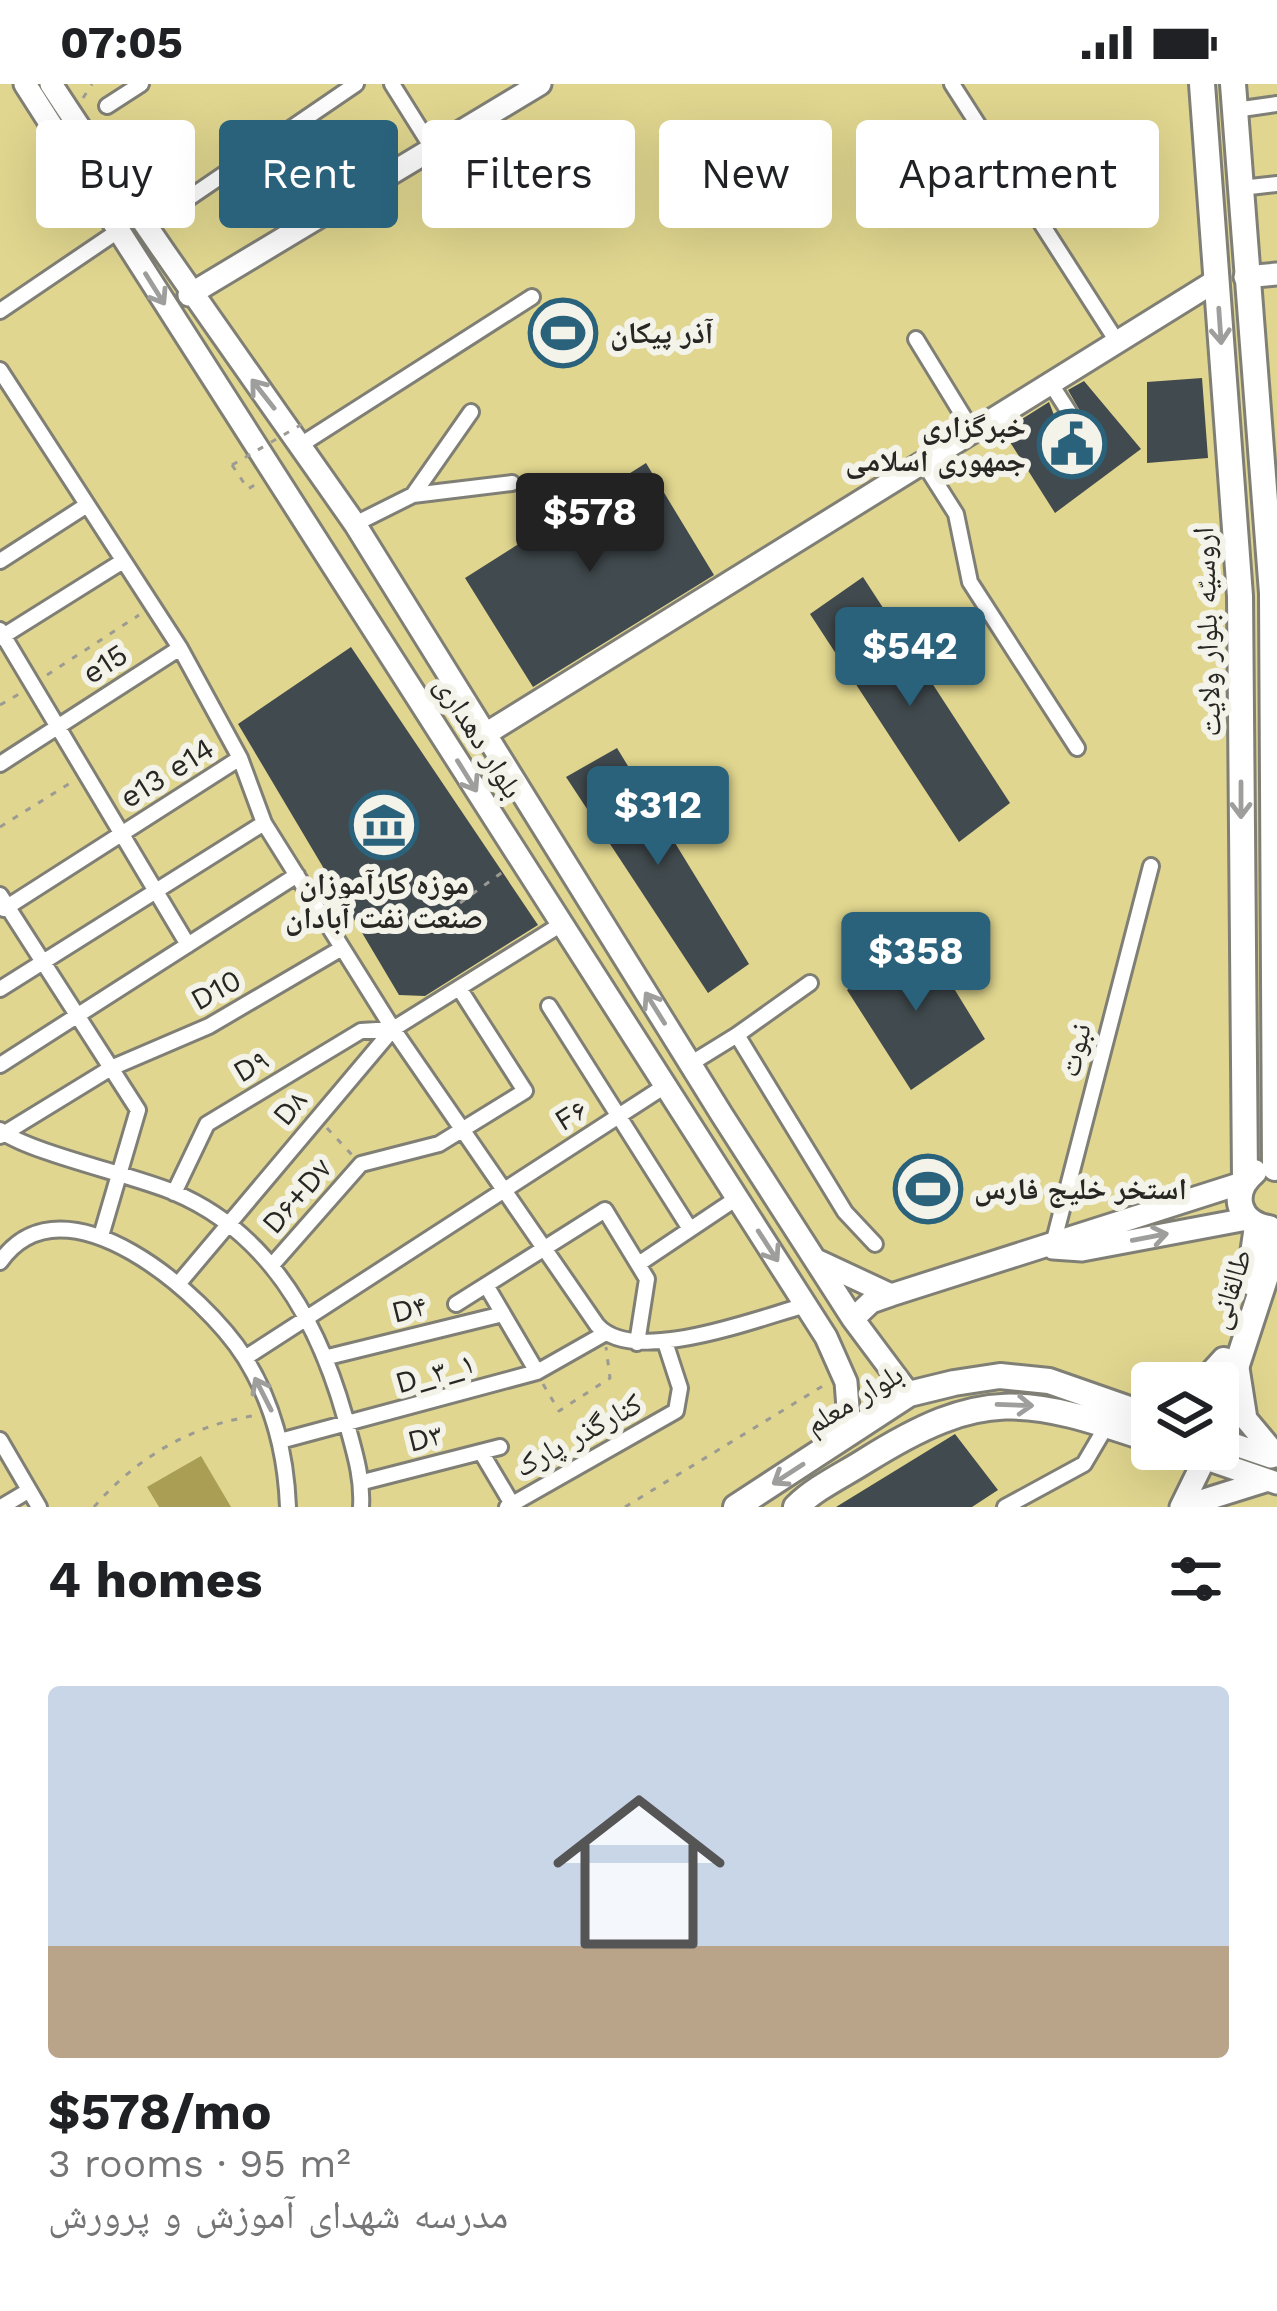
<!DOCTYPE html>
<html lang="en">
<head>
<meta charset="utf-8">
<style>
	:root { --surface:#fff; --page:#f2f2f2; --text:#202124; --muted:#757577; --accent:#2a627c }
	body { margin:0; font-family:"Work Sans","Noto Naskh Arabic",sans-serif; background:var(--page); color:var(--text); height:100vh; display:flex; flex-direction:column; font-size:45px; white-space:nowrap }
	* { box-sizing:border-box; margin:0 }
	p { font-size:39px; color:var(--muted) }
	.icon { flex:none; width:66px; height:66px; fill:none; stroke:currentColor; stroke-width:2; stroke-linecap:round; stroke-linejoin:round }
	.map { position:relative; height:1423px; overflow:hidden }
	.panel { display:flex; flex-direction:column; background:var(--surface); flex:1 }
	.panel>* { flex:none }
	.banner { position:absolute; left:36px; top:36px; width:1206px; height:108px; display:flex; gap:24px }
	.tools { position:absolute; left:1131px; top:1278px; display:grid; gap:24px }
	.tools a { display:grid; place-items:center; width:108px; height:108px; border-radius:12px; background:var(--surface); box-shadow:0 12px 48px #0002; font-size:60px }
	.price { position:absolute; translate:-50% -102px; padding:0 27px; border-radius:12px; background:var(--accent); color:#fff; font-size:39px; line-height:78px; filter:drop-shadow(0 3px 6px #0008) }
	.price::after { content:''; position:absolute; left:50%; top:72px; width:36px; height:27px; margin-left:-18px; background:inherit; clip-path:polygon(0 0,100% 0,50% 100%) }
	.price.current { background:#222; color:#fff }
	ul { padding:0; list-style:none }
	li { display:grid; align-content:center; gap:24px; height:636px; padding:0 48px }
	li span { display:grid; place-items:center; height:372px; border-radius:12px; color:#555 }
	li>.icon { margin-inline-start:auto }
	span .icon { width:216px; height:216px; fill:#fffc; stroke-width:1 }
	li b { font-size:51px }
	h2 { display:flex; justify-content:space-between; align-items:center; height:144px; padding:0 48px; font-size:51px }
	.pill { padding:0 42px; border-radius:12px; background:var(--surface); box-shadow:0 12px 48px #0002; font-size:42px; line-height:108px }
	.pill.current { background:var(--accent); color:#fff }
	.status { display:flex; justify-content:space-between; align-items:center; height:84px; padding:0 60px; background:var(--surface); direction:ltr }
	.status svg { height:33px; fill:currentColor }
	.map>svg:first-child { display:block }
</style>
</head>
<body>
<div class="status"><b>07:05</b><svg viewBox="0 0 49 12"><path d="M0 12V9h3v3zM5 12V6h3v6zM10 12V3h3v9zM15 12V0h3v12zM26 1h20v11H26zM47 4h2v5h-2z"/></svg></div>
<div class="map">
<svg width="1277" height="1423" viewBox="0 0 1277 1423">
	<rect width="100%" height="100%" fill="#e7e6db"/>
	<path fill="#e0d68f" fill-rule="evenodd" d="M 0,0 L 1277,0 L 1277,1423 L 0,1423 ZM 1152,1299 L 1218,1299 L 1218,1365 L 1152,1365 Z"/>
	<path fill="#a99e53" d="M 201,1372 L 231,1423 L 159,1423 L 147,1403 Z"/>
	<path fill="#414a4e" d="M 1202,294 L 1208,374 L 1147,379 L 1147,298 Z
		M 1084,297 L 1141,365 L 1055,429 L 1003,347 L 1049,318 L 1060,347 L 1076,349 L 1080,327 L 1068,306 Z
		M 646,379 L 714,491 L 533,603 L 465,494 Z
		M 863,493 L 1010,719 L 959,758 L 810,530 Z
		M 351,563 L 538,841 L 425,912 L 399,911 L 238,640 Z
		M 617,664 L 749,880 L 708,909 L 566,693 Z
		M 923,854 L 985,955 L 911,1006 L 847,906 Z
		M 955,1350 L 998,1406 L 972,1423 L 836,1423 Z"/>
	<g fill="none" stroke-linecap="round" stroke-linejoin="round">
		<defs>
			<path id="street" d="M 392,0 L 434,67
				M 952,0 L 1116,256
				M 107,22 L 141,0
				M 1235,26 L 1277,20
				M 487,34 L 512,66
				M 1241,104 L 1277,100
				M 170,127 L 356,0
				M 0,227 L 118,147
				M 916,255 L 973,348
				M 0,286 L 180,564 L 240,674 L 264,739 L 393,945 L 597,1241 C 634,1283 758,1234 806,1221
				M 1051,300 L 1069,328 L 1069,340
				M 302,360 L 532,213
				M 923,378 L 956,430 L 970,498 L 1077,664
				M 413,411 L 471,328
				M 355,440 L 413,411 L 512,399
				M 0,477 L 87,421
				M 0,546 L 188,861
				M 0,554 L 123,477
				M 0,680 L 180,564
				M 0,811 L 138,1026 L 101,1152
				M 4,825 L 240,674
				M 0,905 L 264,739
				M 549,922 L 690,1145
				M 737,951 L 810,899
				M 690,980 L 737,951 L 845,1128 L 875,1160
				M 0,981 L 297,791
				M 0,1046 C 27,1068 133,1091 173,1108 C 269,1148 318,1237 345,1333 C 353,1364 363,1391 361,1423
				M 0,1052 L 111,984 L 209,942 L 342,864
				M 174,1109 L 207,1040 L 361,947 L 393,945
				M 1052,1164 L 1151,782
				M 0,1178 C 64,1086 206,1212 245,1274 C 273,1319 286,1370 288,1423
				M 640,1179 L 737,1114
				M 273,1180 L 361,1080 L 439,1060 L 525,1007 L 459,904
				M 179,1199 L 393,945 L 560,841
				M 486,1201 L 537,1288
				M 456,1220 L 605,1126 L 647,1195 L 637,1259
				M 328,1273 L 503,1230
				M 245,1274 L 665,1002
				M 0,1356 L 39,1423
				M 280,1357 L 537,1288 L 604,1250
				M 481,1368 L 512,1420
				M 363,1398 L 500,1363
				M 1,1423 L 28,1407
				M 507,1423 L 676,1327 L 680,1304 L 665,1258
				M 1005,1423 L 1084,1380 L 1107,1341"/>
			<path id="secondary" d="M 25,0 L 826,1253 L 846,1298 L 850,1350
				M 51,0 C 149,150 253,294 355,440 L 722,1031 L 853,1235 L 909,1310
				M 1245,193 L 1277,190
				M 189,211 L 540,0
				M 484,651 L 1217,196
				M 1053,1164 L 1082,1166 L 1247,1135
				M 816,1176 L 891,1211
				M 853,1235 L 871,1218 L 891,1211 L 1242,1099
				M 1238,1284 L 1246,1335 L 1277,1372
				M 1218,1355 L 1271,1373
				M 1194,1365 L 1192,1370 L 1277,1399
				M 1181,1423 L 1209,1366
				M 1182,1423 L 1268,1396"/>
			<path id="primary" d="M 1202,0 L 1240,512 L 1245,1095
				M 1233,0 L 1272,509 L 1275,1084
				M 1254,1088 C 1230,1108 1237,1139 1269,1144
				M 1249,1198 L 1257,1142
				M 1203,1299 L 1224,1276
				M 1218,1339 L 1277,1158
				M 1178,1365 L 1192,1370
				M 736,1423 L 909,1310 L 954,1299 L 1000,1292 L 1049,1297 L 1152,1333
				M 796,1423 C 815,1404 843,1391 865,1377 C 983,1303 1025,1313 1152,1356"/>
		</defs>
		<use href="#street" stroke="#807f76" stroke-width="20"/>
		<use href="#secondary" stroke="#807f76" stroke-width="27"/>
		<use href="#primary" stroke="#807f76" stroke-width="30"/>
		<path stroke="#9c9b93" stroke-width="3" stroke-dasharray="6 9" stroke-linecap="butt" d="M 83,14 L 92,0
			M 232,381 L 248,405 L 258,399
			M 47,591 L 139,531
			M 0,621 L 19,610
			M 0,743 L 75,696
			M 460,819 L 504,787
			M 327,1044 L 353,1072
			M 543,1300 L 559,1327 L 610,1294 L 606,1263
			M 94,1423 C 137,1373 193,1340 259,1331
			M 625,1423 L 826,1300"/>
		<use href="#street" stroke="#fff" stroke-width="14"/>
		<use href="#secondary" stroke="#fff" stroke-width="21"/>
		<use href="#primary" stroke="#fff" stroke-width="24"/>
		<path stroke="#9c9b93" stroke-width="3" stroke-dasharray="6 9" stroke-linecap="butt" d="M 232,381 L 304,339"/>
	</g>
	<defs><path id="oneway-shaft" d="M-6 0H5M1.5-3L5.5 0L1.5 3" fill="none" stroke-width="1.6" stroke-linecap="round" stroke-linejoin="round" transform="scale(3)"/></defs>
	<g stroke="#9e9e9c">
		<use href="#oneway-shaft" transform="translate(155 205) rotate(58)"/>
		<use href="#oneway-shaft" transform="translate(1220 242) rotate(86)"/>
		<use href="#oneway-shaft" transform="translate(263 310) rotate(-128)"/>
		<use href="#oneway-shaft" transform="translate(467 692) rotate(58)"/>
		<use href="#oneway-shaft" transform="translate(1241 716) rotate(90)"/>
		<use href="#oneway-shaft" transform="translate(655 924) rotate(-122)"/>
		<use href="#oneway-shaft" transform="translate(1150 1153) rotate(-11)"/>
		<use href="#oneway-shaft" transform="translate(768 1162) rotate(57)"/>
		<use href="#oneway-shaft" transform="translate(263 1310) rotate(-117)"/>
		<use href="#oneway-shaft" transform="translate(1015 1321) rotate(2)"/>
		<use href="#oneway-shaft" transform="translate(788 1390) rotate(147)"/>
	</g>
	<defs>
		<symbol id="stadium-ring" viewBox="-11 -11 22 22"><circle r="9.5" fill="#f4f3e9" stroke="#2a627c" stroke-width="1.5"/><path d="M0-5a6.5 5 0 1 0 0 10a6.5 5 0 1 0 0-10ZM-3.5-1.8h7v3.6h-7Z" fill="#2a627c"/></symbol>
		<symbol id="civic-ring" viewBox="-11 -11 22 22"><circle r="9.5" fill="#f4f3e9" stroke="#2a627c" stroke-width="1.5"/><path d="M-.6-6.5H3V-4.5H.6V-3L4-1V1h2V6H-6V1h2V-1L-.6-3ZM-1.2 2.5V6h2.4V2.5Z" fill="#2a627c"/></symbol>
		<symbol id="museum-ring" viewBox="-11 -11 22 22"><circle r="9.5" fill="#f4f3e9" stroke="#2a627c" stroke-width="1.5"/><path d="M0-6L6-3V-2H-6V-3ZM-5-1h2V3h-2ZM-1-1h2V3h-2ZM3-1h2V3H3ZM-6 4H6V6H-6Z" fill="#2a627c"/></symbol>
	</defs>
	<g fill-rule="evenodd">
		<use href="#stadium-ring" x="525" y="211" width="76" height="76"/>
		<use href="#civic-ring" x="1034" y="322" width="76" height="76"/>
		<use href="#museum-ring" x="346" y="703" width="76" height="76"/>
		<use href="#stadium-ring" x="890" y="1067" width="76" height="76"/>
	</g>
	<g text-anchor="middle" stroke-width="12" stroke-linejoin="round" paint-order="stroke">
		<g font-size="30" font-weight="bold" fill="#282724" stroke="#f4f3e9" text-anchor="start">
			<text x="610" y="259">آذر پیکان</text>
			<text x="1026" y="353" text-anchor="end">خبرگزاری<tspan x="1026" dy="34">جمهوری اسلامی</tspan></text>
			<text x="384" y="810" text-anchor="middle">موزه کارآموزان<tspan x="384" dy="34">صنعت نفت آبادان</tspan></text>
			<text x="974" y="1115">استخر خلیج فارس</text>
		</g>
		<g font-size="30" fill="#282724" stroke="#f4f3e9">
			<text transform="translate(1207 548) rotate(-92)" y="10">اروسیّه بلوار ولایت</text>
			<text transform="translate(105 580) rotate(-33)" y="10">e15</text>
			<text transform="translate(479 653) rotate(58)" y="10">بلوار دهداری</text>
			<text transform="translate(167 689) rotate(-32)" y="10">e13 e14</text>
			<text transform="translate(216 906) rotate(-29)" y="10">D10</text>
			<text transform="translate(1075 966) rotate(-76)" y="10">نبوت</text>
			<text transform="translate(251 982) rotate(-31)" y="10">D۹</text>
			<text transform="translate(290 1024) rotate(-50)" y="10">D۸</text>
			<text transform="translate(571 1031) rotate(-32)" y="10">F۶</text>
			<text transform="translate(297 1112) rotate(-49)" y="10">D۶+D۷</text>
			<text transform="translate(1230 1205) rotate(-72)" y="10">طالقانی</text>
			<text transform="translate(409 1225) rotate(-14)" y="10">D۴</text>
			<text transform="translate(435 1289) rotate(-16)" y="10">D_۳_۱</text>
			<text transform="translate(854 1315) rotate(-31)" y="10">بلوار معلم</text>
			<text transform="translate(578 1351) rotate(-29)" y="10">کنارگذر پارک</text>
			<text transform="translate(425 1354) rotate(-14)" y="10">D۳</text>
		</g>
	</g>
</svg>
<div class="tools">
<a><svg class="icon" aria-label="layers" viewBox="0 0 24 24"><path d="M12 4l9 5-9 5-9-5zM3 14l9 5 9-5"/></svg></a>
</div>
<b class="price current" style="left:590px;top:491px">$578</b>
<b class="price" style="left:910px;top:625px">$542</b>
<b class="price" style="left:658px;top:784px">$312</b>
<b class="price" style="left:916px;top:930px">$358</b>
<div class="banner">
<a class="pill">Buy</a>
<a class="pill current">Rent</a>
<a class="pill">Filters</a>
<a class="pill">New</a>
<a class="pill">Apartment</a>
</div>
</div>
<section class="panel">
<h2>4 homes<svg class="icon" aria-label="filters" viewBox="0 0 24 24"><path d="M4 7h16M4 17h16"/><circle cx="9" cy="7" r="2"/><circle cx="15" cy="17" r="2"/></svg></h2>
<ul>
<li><span style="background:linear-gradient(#c9d6e8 70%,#b9a48a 0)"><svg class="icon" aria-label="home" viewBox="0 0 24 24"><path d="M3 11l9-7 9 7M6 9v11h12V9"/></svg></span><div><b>$578/mo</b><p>3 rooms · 95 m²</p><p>مدرسه شهدای آموزش و پرورش</p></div></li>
</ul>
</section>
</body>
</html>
